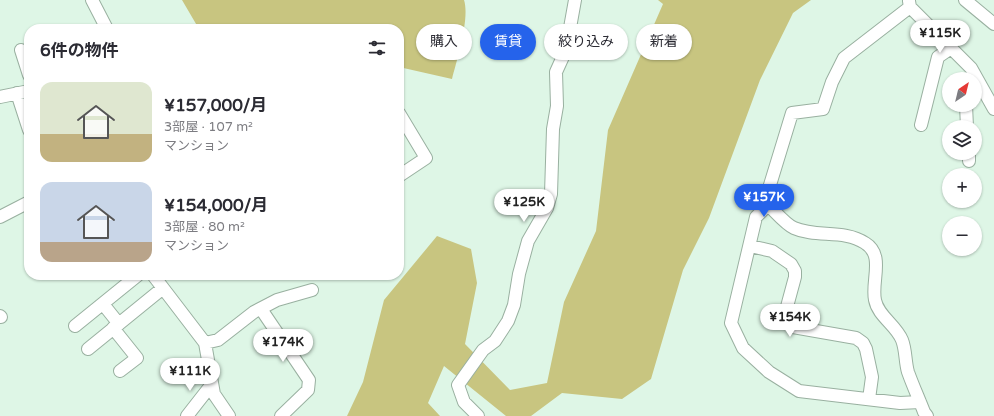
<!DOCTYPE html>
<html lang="ja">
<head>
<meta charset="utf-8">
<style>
	:root { --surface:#fff; --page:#f7f7f7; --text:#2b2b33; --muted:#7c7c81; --accent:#2563eb }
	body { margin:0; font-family:"Varela Round","Noto Sans JP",sans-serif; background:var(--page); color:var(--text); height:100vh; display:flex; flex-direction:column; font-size:15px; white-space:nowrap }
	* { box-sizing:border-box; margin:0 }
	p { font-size:13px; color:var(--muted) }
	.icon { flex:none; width:22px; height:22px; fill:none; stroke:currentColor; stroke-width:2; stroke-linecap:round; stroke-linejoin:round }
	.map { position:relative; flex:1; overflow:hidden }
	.sheet { position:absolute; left:24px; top:24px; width:380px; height:256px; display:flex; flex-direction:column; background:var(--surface); border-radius:16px; box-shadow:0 1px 3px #0004 }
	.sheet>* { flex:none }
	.hud { position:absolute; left:416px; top:24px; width:380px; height:36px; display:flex; gap:8px }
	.needle { width:26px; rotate:35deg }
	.tools { position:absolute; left:942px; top:72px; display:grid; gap:8px }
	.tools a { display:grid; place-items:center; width:40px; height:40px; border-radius:50%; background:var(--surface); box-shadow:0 1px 3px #0004; font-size:20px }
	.price { position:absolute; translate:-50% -34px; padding:0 9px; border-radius:14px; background:#fff; color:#222; font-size:13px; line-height:26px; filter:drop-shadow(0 1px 2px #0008) }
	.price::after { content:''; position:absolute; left:50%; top:24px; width:12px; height:9px; margin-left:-6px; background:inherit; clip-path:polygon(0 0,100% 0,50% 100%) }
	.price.current { background:var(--accent); color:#fff }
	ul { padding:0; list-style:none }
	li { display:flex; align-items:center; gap:12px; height:100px; padding:0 16px }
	li span { display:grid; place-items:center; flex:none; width:112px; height:80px; border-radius:12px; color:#555 }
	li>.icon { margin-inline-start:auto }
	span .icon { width:48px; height:48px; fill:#fffc; stroke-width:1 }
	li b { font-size:17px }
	h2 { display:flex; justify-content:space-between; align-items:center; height:48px; padding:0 16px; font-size:17px }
	.chip { padding:0 14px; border-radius:18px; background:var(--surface); box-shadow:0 1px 3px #0004; font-size:14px; line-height:36px }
	.chip.current { background:var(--accent); color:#fff }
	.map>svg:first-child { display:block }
</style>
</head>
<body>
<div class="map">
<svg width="994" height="416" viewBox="0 0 994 416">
	<rect width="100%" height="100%" fill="#def6e6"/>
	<path fill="#c8c580" d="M 182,0 L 464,0 C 470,18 457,60 452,79 L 399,67 L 399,29 L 199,29 Z
		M 658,0 L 811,0 L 793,13 L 760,80 L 709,218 L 683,270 L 651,379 L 622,399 L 562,393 L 531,416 L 506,416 L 444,366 L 428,403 L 440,416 L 347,416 L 363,382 L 384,300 L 437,236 L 471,249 L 477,283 L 465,344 L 510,390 L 547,383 L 564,302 L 596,231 L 608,130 L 663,4 Z"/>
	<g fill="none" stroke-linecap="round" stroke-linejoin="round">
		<defs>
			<path id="minor" d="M 92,0 L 107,29
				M 965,0 L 994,24
				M 909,1 L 910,7 L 971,68 L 994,109
				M 910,7 L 844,58 L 832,82 L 823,109 L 792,113 L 766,198 L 767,204 C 774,210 785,224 794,228 C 816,238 844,229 865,243 C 885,255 871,281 875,300 C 878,316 896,325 902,340 C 906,350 905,362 908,372 C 913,386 919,399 924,412 L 927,416
				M 21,50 L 29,75
				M 17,93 L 29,130
				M 0,97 L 29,91
				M 966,105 L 967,127
				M 399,113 L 426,158 L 399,176
				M 921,125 L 938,57 L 951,48
				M 969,153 L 969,161
				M 768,205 L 756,217 L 731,323 L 743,348 L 769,372 L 799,391 L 900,403 L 920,402
				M 0,217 L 29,202
				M 750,246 L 772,251 L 791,264 L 795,271 L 795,277 L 785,314 L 787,321 L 793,327 L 856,338 L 863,343 L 866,349 L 872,377 L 869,399
				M 153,275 L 205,343 L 214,394 L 229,416
				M 103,304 L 119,324
				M 261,309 L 309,380 L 308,390 L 281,416
				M 0,316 L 1,317
				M 75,326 L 138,275
				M 113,328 L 137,358 L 120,371
				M 205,343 L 218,340 L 254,312 L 277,300 L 312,290
				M 88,349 L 163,288
				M 187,416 L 212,384
				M 478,416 L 464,402 L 458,385 L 483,350 L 495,341 L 508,321 L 514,305 L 519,274 L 528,241 L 547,208 L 551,194 L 553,129 L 557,106 L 556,72 L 566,50 L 575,0"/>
		</defs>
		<use href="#minor" stroke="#99b0a0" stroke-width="14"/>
		<use href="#minor" stroke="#fff" stroke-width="12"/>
	</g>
</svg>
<div class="tools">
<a><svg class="needle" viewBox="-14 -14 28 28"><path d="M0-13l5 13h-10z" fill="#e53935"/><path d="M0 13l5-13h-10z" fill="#7c7c81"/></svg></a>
<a><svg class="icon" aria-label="layers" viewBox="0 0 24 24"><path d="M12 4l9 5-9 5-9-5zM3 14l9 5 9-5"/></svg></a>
<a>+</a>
<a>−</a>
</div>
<b class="price" style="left:940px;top:54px">¥115K</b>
<b class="price current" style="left:764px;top:218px">¥157K</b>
<b class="price" style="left:524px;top:223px">¥125K</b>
<b class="price" style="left:790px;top:338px">¥154K</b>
<b class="price" style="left:283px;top:363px">¥174K</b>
<b class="price" style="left:190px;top:392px">¥111K</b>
<div class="hud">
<a class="chip">購入</a>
<a class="chip current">賃貸</a>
<a class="chip">絞り込み</a>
<a class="chip">新着</a>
</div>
<section class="sheet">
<h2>6件の物件<svg class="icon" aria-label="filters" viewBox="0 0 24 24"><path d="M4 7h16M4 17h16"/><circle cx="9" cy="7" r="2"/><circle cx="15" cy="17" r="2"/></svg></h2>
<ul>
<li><span style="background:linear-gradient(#dfe7d0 65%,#c2b280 0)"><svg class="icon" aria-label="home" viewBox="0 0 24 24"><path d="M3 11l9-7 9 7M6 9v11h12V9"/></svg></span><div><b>¥157,000/月</b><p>3部屋 · 107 m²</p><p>マンション</p></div></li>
<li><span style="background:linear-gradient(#c9d6e8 75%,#b9a48a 0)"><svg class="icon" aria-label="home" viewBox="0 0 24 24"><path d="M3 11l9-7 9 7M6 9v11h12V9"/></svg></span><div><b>¥154,000/月</b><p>3部屋 · 80 m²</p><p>マンション</p></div></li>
</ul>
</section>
</div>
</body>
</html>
